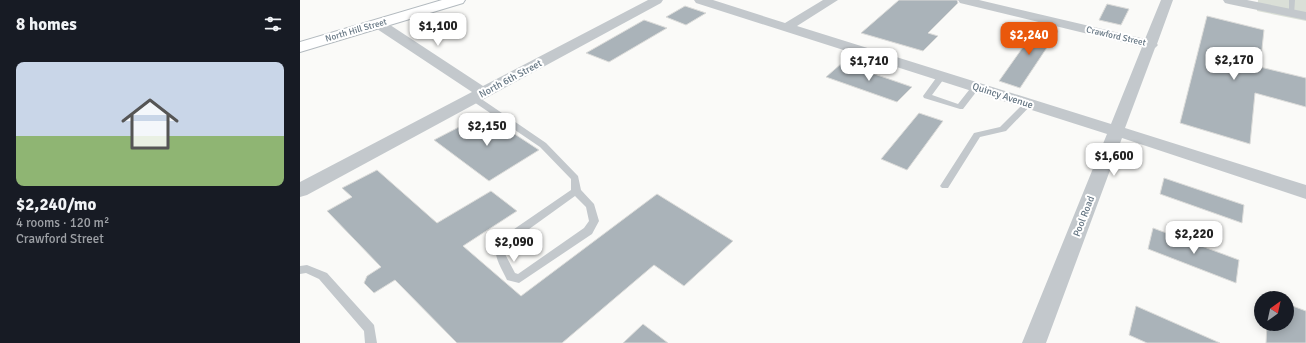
<!DOCTYPE html>
<html lang="en">
<head>
<meta charset="utf-8">
<style>
	:root { --surface:#171b24; --page:#20242c; --text:#f1f3f6; --muted:#9ea1a6; --line:#363941; --accent:#ea580c }
	body { margin:0; font-family:Signika,sans-serif; background:var(--page); color:var(--text); height:100vh; display:flex; flex-direction:column; font-size:15px; white-space:nowrap }
	* { box-sizing:border-box; margin:0 }
	p { font-size:13px; color:var(--muted) }
	.icon { flex:none; width:22px; height:22px; fill:none; stroke:currentColor; stroke-width:2; stroke-linecap:round; stroke-linejoin:round }
	.map { position:relative; flex:1; overflow:hidden }
	.details { display:flex; flex-direction:column; background:var(--surface); width:300px }
	.details>* { flex:none }
	.needle { width:26px; rotate:33deg }
	.buttons { position:absolute; left:954px; top:291px; display:grid; gap:8px }
	.buttons a { display:grid; place-items:center; width:40px; height:40px; border-radius:50%; background:var(--surface); box-shadow:0 2px 10px #0003; font-size:20px }
	.price { position:absolute; translate:-50% -34px; padding:0 9px; border-radius:8px; background:#fff; color:#222; font-size:13px; line-height:26px; filter:drop-shadow(0 1px 2px #0008) }
	.price::after { content:''; position:absolute; left:50%; top:24px; width:12px; height:9px; margin-left:-6px; background:inherit; clip-path:polygon(0 0,100% 0,50% 100%) }
	.price.on { background:var(--accent); color:#fff }
	ul { padding:0; list-style:none }
	li { display:grid; align-content:center; gap:8px; height:212px; padding:0 16px }
	li+li { border-top:1px solid var(--line) }
	li span { display:grid; place-items:center; height:124px; border-radius:8px; color:#555 }
	li>.icon { margin-inline-start:auto }
	span .icon { width:72px; height:72px; fill:#fffc; stroke-width:1 }
	li b { font-size:17px }
	h2 { display:flex; justify-content:space-between; align-items:center; height:48px; padding:0 16px; font-size:17px }
	main { display:flex; flex:1; min-height:0 }
	.map>svg:first-child { display:block }
</style>
</head>
<body>
<main>
<section class="details">
<h2>8 homes<svg class="icon" aria-label="filters" viewBox="0 0 24 24"><path d="M4 7h16M4 17h16"/><circle cx="9" cy="7" r="2"/><circle cx="15" cy="17" r="2"/></svg></h2>
<ul>
<li><span style="background:linear-gradient(#c9d6e8 60%,#8fb573 0)"><svg class="icon" aria-label="home" viewBox="0 0 24 24"><path d="M3 11l9-7 9 7M6 9v11h12V9"/></svg></span><div><b>$2,240/mo</b><p>4 rooms · 120 m²</p><p>Crawford Street</p></div></li>
</ul>
</section>
<div class="map">
<svg width="1006" height="343" viewBox="0 0 1006 343">
	<rect width="100%" height="100%" fill="#fafaf8"/>
	<path fill="#dadfd7" d="M 958,0 L 1006,0 L 1006,21 L 957,11 Z"/>
	<path fill="#aab3b9" stroke="#dcdcda" d="M 599,0 L 657,0 L 658,3 L 628,33 L 638,36 L 623,51 L 561,33 Z
		M 807,4 L 829,9 L 821,25 L 799,20 Z
		M 385,6 L 406,13 L 386,25 L 366,17 Z
		M 907,16 L 964,30 L 960,67 L 1006,78 L 1006,107 L 955,93 L 950,144 L 880,123 Z
		M 344,20 L 367,28 L 309,62 L 286,53 Z
		M 736,25 L 758,31 L 720,88 L 699,81 L 728,40 L 726,40 Z
		M 542,63 L 586,78 L 612,87 L 597,102 L 526,77 Z
		M 619,113 L 643,121 L 607,170 L 581,159 Z
		M 184,114 L 239,150 L 189,181 L 134,140 Z
		M 77,170 L 137,223 L 191,191 L 217,211 L 163,246 L 221,296 L 357,194 L 433,241 L 384,286 L 354,265 L 262,343 L 157,343 L 95,280 L 74,293 L 64,283 L 67,276 L 81,267 L 27,211 L 52,197 L 42,188 Z
		M 864,178 L 944,205 L 942,223 L 860,194 Z
		M 853,228 L 939,260 L 936,283 L 848,249 Z
		M 987,304 L 1006,311 L 1006,343 L 966,343 L 967,324 L 987,324 Z
		M 836,306 L 920,343 L 847,343 L 829,335 Z
		M 343,324 L 368,343 L 323,343 Z"/>
	<g fill="none" stroke-linecap="round" stroke-linejoin="round">
		<defs>
			<path id="secondary" d="M 142,0 L 165,0 L 163,3 L 0,52 L 0,42 Z"/>
		</defs>
		<use href="#secondary" stroke="#b3babf" stroke-width="2"/>
		<path fill="#c3c8cc" fill-rule="evenodd" d="M 989,0 L 995,0 L 994,14 L 989,13 Z
			M 639,74 L 642,74 L 646,76 L 632,95 L 658,104 L 673,85 L 679,85 L 680,87 L 663,109 L 660,109 L 624,98 L 623,96 Z
			M 171,96 L 177,96 L 246,143 L 278,176 L 281,190 L 294,204 L 299,221 L 292,234 L 219,283 L 207,280 C 201,267 191,254 198,240 L 271,190 L 271,179 L 240,147 L 171,100 L 170,98 ZM 275,196 L 286,207 L 289,221 L 284,228 L 218,274 L 215,273 L 205,254 L 207,245 Z
			M 726,101 L 732,101 L 733,103 L 706,131 L 680,137 L 648,188 L 642,188 L 640,186 L 674,133 L 700,127 Z
			M 7,265 L 27,273 L 74,325 L 77,343 L 65,343 L 64,331 L 19,279 L 6,273 L 0,274 L 0,266 Z"/>
		<path fill="#c3c8cc" fill-rule="evenodd" d="M 348,0 L 363,0 L 361,3 L 7,195 L 0,197 L 0,182 L 172,92 L 74,27 L 73,24 L 74,21 L 84,21 L 183,86 Z
			M 394,0 L 413,0 L 485,23 L 523,0 L 538,0 L 497,26 L 811,124 L 842,47 L 660,3 L 658,0 L 679,0 L 845,39 L 861,0 L 873,0 L 857,44 L 858,45 L 855,48 L 825,128 L 1006,185 L 1006,199 L 822,138 L 746,343 L 722,343 L 807,134 L 396,3 Z
			M 923,0 L 947,0 L 1006,12 L 1006,20 L 929,4 L 925,3 Z"/>
		<use href="#secondary" fill="#fff" fill-rule="evenodd"/>
	</g>
	<g text-anchor="middle" stroke-width="4" stroke-linejoin="round" paint-order="stroke">
		<g font-size="9" fill="#657683" stroke="#fff">
			<text transform="translate(56 30) rotate(-16)" y="3">North Hill Street</text>
			<text transform="translate(816 36) rotate(13)" y="3">Crawford Street</text>
		</g>
		<g font-size="10" fill="#657683" stroke="#fff">
			<text transform="translate(210 78) rotate(-28)" y="4">North 6th Street</text>
			<text transform="translate(703 95) rotate(18)" y="4">Quincy Avenue</text>
			<text transform="translate(783 216) rotate(-69)" y="4">Pool Road</text>
		</g>
	</g>
</svg>
<div class="buttons">
<a><svg class="needle" viewBox="-14 -14 28 28"><path d="M0-13l5 13h-10z" fill="#e53935"/><path d="M0 13l5-13h-10z" fill="#9ea1a6"/></svg></a>
</div>
<b class="price" style="left:138px;top:47px">$1,100</b>
<b class="price on" style="left:729px;top:56px">$2,240</b>
<b class="price" style="left:934px;top:81px">$2,170</b>
<b class="price" style="left:569px;top:82px">$1,710</b>
<b class="price" style="left:187px;top:147px">$2,150</b>
<b class="price" style="left:814px;top:177px">$1,600</b>
<b class="price" style="left:894px;top:255px">$2,220</b>
<b class="price" style="left:214px;top:263px">$2,090</b>
</div>
</main>
</body>
</html>
